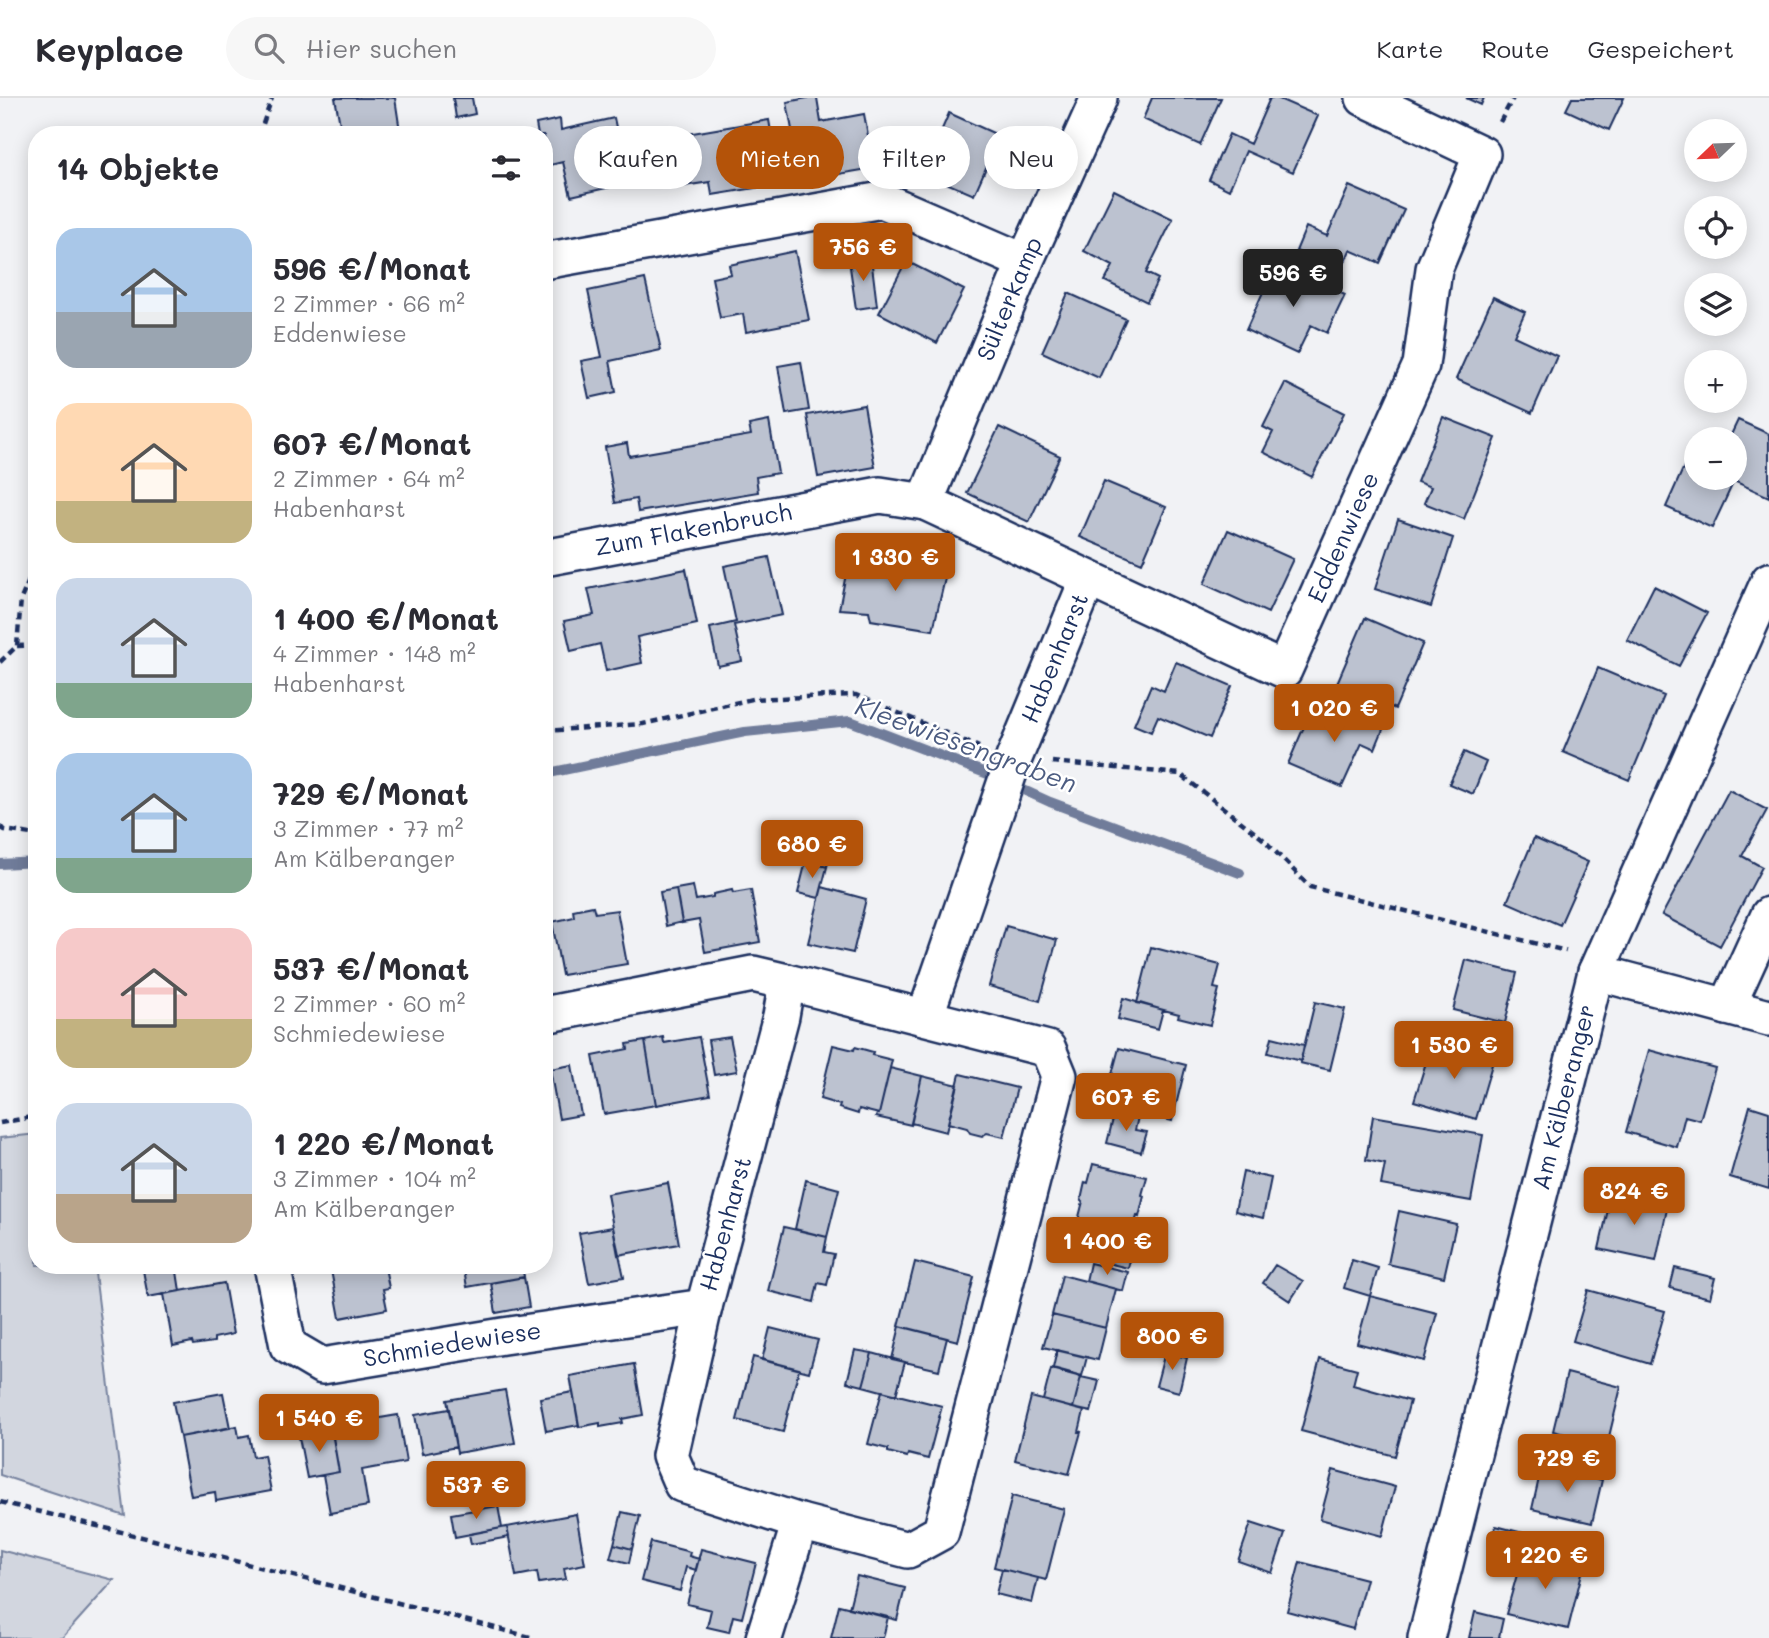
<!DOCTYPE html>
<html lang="de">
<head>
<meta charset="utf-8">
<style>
	:root { --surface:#fff; --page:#f7f7f7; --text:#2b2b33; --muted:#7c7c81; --line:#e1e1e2; --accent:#b45309 }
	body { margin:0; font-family:Mali,sans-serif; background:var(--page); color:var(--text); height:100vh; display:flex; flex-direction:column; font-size:26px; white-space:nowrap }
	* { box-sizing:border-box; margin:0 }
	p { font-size:23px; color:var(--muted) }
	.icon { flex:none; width:38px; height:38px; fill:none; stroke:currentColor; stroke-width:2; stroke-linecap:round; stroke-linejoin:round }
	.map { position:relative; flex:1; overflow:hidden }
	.sheet { position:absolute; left:28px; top:28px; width:525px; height:1148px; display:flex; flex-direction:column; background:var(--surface); border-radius:28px; box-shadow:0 4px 18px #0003 }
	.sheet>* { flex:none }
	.top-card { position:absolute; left:574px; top:28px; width:665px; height:63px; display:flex; gap:14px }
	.needle { width:46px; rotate:247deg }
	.fabs { position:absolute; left:1684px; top:21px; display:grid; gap:14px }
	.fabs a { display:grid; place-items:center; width:63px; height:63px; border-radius:50%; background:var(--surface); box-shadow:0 4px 18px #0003; font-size:35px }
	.price { position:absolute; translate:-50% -60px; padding:0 16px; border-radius:7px; background:var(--accent); color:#fff; font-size:23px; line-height:46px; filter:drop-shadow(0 2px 4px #0008) }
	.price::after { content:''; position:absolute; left:50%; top:42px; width:21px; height:16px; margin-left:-10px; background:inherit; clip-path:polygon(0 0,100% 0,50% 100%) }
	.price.current { background:#222; color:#fff }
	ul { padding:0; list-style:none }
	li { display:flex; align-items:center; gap:21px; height:175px; padding:0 28px }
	li span { display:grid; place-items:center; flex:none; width:196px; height:140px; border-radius:21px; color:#555 }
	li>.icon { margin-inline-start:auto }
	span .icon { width:84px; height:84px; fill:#fffc; stroke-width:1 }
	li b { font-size:30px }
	h2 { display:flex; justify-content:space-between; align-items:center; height:84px; padding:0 28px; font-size:30px }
	.tag { padding:0 24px; border-radius:32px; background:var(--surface); box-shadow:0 4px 18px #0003; font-size:24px; line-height:63px }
	.tag.current { background:var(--accent); color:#fff }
	header { display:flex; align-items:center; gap:42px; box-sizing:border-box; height:98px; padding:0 35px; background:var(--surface); border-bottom:2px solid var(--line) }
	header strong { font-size:33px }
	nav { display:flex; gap:38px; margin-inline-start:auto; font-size:24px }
	.search { width:490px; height:63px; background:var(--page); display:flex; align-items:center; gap:18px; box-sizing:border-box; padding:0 24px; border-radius:38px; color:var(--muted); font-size:26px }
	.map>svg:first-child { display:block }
</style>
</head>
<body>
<header>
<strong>Keyplace</strong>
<div class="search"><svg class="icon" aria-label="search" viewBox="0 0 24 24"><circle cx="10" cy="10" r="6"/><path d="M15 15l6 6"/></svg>Hier suchen</div>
<nav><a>Karte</a><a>Route</a><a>Gespeichert</a></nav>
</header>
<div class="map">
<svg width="1769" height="1540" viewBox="0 0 1769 1540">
	<rect width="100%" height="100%" fill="#f1f2f5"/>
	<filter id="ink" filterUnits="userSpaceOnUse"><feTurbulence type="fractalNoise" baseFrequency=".0143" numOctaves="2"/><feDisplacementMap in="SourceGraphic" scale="14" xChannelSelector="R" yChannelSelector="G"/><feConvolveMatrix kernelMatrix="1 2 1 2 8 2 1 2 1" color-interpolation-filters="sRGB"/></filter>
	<g filter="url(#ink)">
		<path fill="#d2d6df" stroke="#76829e" stroke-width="2" d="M 37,1036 L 37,1167 L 94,1167 L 125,1418 L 0,1377 L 0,1040 Z
			M 0,1452 L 114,1482 L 62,1540 L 0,1540 Z"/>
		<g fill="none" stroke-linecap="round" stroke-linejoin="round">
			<path stroke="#707c9a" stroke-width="10" d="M 544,676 L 745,634 L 850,623 L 988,676 L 1050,704 L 1240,775
				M 0,766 L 37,764"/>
		</g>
		<path fill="#bcc2d0" stroke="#1b2f5e" stroke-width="2" d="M 335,0 L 395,0 L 400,33 L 377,37 L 342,37 Z
			M 453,0 L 472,0 L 475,16 L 456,20 Z
			M 807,0 L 817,0 L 821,24 L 864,16 L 874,70 L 827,78 L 822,49 L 796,54 L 787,4 Z
			M 1152,0 L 1221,0 L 1200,47 L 1143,21 Z
			M 1270,0 L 1277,0 L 1318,18 L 1293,74 L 1246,53 L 1229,92 L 1209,82 L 1229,36 L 1250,46 Z
			M 1466,0 L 1484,0 L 1481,7 Z
			M 1572,0 L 1624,0 L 1609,32 L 1566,12 Z
			M 949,15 L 1000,38 L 974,97 L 923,75 Z
			M 614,20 L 628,85 L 571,98 L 563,64 L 546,68 L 544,37 L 538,37 L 536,26 L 560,21 L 561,32 Z
			M 769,22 L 780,86 L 712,97 L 710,84 L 677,89 L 669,39 Z
			M 1349,88 L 1404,112 L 1380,165 L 1350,152 L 1341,173 L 1296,153 L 1306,129 L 1327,138 Z
			M 1114,92 L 1173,121 L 1146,175 L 1158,181 L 1147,204 L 1105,183 L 1113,168 L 1084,153 Z
			M 795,153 L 809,222 L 746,234 L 743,216 L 720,220 L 712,180 L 731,176 L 729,167 Z
			M 871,159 L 877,208 L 856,211 L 849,162 Z
			M 906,163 L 964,192 L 937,245 L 879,215 Z
			M 1276,165 L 1345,197 L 1327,235 L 1311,227 L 1297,256 L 1246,232 Z
			M 645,181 L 661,252 L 610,263 L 616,294 L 589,300 L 581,263 L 602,259 L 588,193 Z
			M 1068,195 L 1126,221 L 1099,280 L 1042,254 Z
			M 1493,199 L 1525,214 L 1514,238 L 1557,258 L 1532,315 L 1456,281 Z
			M 801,264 L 809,312 L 786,316 L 778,268 Z
			M 1285,285 L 1344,315 L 1312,379 L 1263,354 L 1273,334 L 1263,329 Z
			M 864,307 L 875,369 L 818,379 L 807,317 Z
			M 1443,319 L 1496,340 L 1464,421 L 1424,405 L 1431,389 L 1417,384 Z
			M 1738,322 L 1769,336 L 1769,399 L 1734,383 L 1712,430 L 1666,409 L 1690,355 L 1696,358 L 1696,380 L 1734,380 L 1734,341 L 1729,341 Z
			M 769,323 L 778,375 L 756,379 L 758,394 L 638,414 L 636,401 L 615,405 L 605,349 L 627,345 L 629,358 L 751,337 L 749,327 Z
			M 999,329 L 1060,358 L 1029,424 L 967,395 Z
			M 1104,383 L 1166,409 L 1142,465 L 1080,439 Z
			M 1398,421 L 1453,440 L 1431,509 L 1375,491 Z
			M 1228,432 L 1293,461 L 1268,515 L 1204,486 Z
			M 769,459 L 782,517 L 734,527 L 742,563 L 718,568 L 710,530 L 736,524 L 724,468 Z
			M 886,459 L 946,476 L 933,532 L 871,522 L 869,513 L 839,511 L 848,466 L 879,472 Z
			M 686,471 L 697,526 L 637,539 L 642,565 L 606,573 L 600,546 L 571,553 L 564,523 L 594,517 L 588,491 Z
			M 1654,488 L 1707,515 L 1679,568 L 1627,542 Z
			M 1365,520 L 1423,545 L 1395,611 L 1337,585 Z
			M 1176,564 L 1232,588 L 1210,640 L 1158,618 L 1151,634 L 1134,627 L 1151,587 L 1164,593 Z
			M 1598,570 L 1664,598 L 1629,682 L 1563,654 Z
			M 1332,607 L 1384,629 L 1375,651 L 1362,645 L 1342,689 L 1288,666 L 1309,617 L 1324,624 Z
			M 1464,654 L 1486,664 L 1473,696 L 1449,686 Z
			M 1729,692 L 1767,712 L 1742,758 L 1762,769 L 1720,848 L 1662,817 Z
			M 1534,740 L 1588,764 L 1560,827 L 1507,804 Z
			M 811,747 L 831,752 L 827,769 L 806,763 Z
			M 806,763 L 827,769 L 819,800 L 798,795 Z
			M 693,788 L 696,802 L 713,799 L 713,796 L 732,792 L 733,795 L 751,792 L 760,844 L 705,854 L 699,822 L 682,825 L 676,791 Z
			M 822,789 L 866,801 L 853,855 L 808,845 Z
			M 676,791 L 682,824 L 666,828 L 660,794 Z
			M 544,801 L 547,801 L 553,834 L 544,836 Z
			M 593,808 L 595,815 L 617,812 L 627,866 L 562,877 L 552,824 L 574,819 L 573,812 Z
			M 1006,828 L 1057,842 L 1040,903 L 989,888 Z
			M 1151,849 L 1220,867 L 1214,890 L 1219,891 L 1210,927 L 1178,919 L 1179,916 L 1137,905 Z
			M 1466,862 L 1517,875 L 1505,925 L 1453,912 Z
			M 1123,900 L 1163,912 L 1158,931 L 1118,921 Z
			M 1315,904 L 1345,911 L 1330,972 L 1300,965 Z
			M 663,939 L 664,945 L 699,939 L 710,997 L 656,1007 L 645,943 Z
			M 730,939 L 737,973 L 714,977 L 708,942 Z
			M 1272,939 L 1304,947 L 1301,963 L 1268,955 Z
			M 645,943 L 656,1007 L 604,1016 L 593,958 L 628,951 L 627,946 Z
			M 1432,945 L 1493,963 L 1476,1021 L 1414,1003 Z
			M 833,947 L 854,952 L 855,949 L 873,954 L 872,957 L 892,962 L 879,1016 L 859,1011 L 858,1016 L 839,1010 L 840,1007 L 820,1001 Z
			M 1119,950 L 1186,967 L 1172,1023 L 1138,1014 L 1141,1003 L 1107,995 Z
			M 1649,952 L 1715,970 L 1700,1022 L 1685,1018 L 1677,1049 L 1626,1034 Z
			M 572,967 L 581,1017 L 559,1021 L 550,971 Z
			M 890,970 L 922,978 L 911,1027 L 876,1019 L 877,1016 L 879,1016 Z
			M 960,976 L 1017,990 L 1004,1039 L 987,1035 L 982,1038 L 970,1035 L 967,1030 L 948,1025 Z
			M 922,978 L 958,987 L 946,1034 L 911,1025 Z
			M 1750,1008 L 1769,1014 L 1769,1091 L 1730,1079 Z
			M 1115,1013 L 1138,1019 L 1135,1032 L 1147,1034 L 1141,1054 L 1107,1045 Z
			M 1373,1018 L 1483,1037 L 1471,1103 L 1381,1087 L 1385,1066 L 1366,1062 Z
			M 1093,1066 L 1147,1079 L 1142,1097 L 1144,1098 L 1139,1119 L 1137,1118 L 1132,1136 L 1078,1123 L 1083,1103 L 1081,1102 L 1085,1084 L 1088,1085 Z
			M 1243,1074 L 1271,1080 L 1263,1120 L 1235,1113 Z
			M 806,1082 L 839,1091 L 827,1139 L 795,1131 Z
			M 668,1085 L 679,1146 L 618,1157 L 607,1096 Z
			M 1612,1094 L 1668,1106 L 1656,1163 L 1599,1151 Z
			M 1399,1113 L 1456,1126 L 1444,1179 L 1388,1166 Z
			M 1087,1125 L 1132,1136 L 1132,1135 L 1137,1136 L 1128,1170 L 1078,1158 Z
			M 613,1129 L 624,1179 L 589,1185 L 579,1135 Z
			M 784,1129 L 827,1139 L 824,1154 L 834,1156 L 827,1187 L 818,1185 L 814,1204 L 768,1193 Z
			M 1352,1162 L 1378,1170 L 1370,1198 L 1344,1190 Z
			M 915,1164 L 974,1179 L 958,1243 L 899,1228 Z
			M 1090,1165 L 1128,1174 L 1123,1193 L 1086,1183 Z
			M 142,1167 L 176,1167 L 180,1193 L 148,1199 Z
			M 330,1167 L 379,1167 L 379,1170 L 385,1169 L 389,1190 L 383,1191 L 387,1211 L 340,1220 Z
			M 463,1167 L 522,1167 L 524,1179 L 467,1189 Z
			M 1275,1167 L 1303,1183 L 1290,1203 L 1263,1185 Z
			M 1675,1170 L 1715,1180 L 1710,1200 L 1670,1190 Z
			M 1062,1177 L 1116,1191 L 1106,1230 L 1052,1217 Z
			M 524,1179 L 529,1209 L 496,1215 L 491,1185 Z
			M 224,1185 L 233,1236 L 214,1240 L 214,1244 L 193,1247 L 192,1244 L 173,1248 L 164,1196 Z
			M 1588,1192 L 1665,1213 L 1650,1266 L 1573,1243 Z
			M 1370,1198 L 1437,1215 L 1424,1263 L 1357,1245 Z
			M 1052,1217 L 1106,1230 L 1098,1262 L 1043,1249 Z
			M 900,1228 L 947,1240 L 939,1272 L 892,1261 Z
			M 770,1230 L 818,1242 L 809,1274 L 762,1262 Z
			M 855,1252 L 872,1255 L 863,1288 L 847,1284 Z
			M 1057,1252 L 1087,1259 L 1082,1278 L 1053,1270 Z
			M 1165,1254 L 1187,1260 L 1179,1294 L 1156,1288 Z
			M 872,1255 L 905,1264 L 896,1297 L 863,1288 Z
			M 753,1259 L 799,1271 L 783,1334 L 737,1322 Z
			M 1320,1261 L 1357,1271 L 1353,1287 L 1410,1303 L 1395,1358 L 1301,1333 Z
			M 634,1266 L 643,1317 L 622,1321 L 623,1325 L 600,1329 L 600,1325 L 579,1329 L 570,1278 Z
			M 1051,1271 L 1081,1279 L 1073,1310 L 1043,1302 Z
			M 1567,1275 L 1621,1289 L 1607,1347 L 1553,1333 Z
			M 1081,1279 L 1099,1283 L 1091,1314 L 1073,1310 Z
			M 505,1292 L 515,1345 L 457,1355 L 447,1302 Z
			M 882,1293 L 942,1308 L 928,1361 L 908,1356 L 907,1359 L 888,1354 L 888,1351 L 868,1346 Z
			M 573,1294 L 579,1327 L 546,1333 L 540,1300 Z
			M 223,1295 L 230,1330 L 180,1339 L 173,1304 Z
			M 1031,1299 L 1084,1313 L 1079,1334 L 1081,1334 L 1069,1376 L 1015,1362 Z
			M 449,1311 L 456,1349 L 422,1356 L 415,1317 Z
			M 398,1317 L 406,1364 L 362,1372 L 368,1408 L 330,1415 L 323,1377 L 339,1374 L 331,1329 L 355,1325 L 354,1322 L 374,1319 L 374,1321 Z
			M 237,1328 L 239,1339 L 249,1337 L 253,1359 L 264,1357 L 271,1393 L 216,1403 L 215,1394 L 191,1398 L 180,1339 Z
			M 332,1333 L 339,1374 L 307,1380 L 299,1339 Z
			M 1542,1367 L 1602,1382 L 1592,1425 L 1532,1411 Z
			M 1333,1372 L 1395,1389 L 1382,1438 L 1320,1421 Z
			M 1012,1398 L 1064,1411 L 1046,1482 L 994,1469 Z
			M 498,1408 L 502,1430 L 455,1439 L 451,1416 Z
			M 622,1414 L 640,1418 L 632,1451 L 614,1446 Z
			M 576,1416 L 585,1466 L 564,1470 L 566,1481 L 539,1485 L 537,1474 L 516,1478 L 507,1429 Z
			M 1251,1425 L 1285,1436 L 1272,1475 L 1238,1463 Z
			M 1496,1428 L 1527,1436 L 1523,1455 L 1491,1447 Z
			M 507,1429 L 509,1439 L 471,1446 L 469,1436 Z
			M 651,1444 L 690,1454 L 689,1458 L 699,1461 L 696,1472 L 686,1469 L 680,1493 L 641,1483 Z
			M 614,1446 L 632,1451 L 629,1465 L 610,1460 Z
			M 701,1451 L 756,1465 L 742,1520 L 733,1518 L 729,1534 L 707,1529 L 711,1512 L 687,1506 Z
			M 1523,1455 L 1583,1471 L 1568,1531 L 1506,1516 Z
			M 1300,1464 L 1366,1481 L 1353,1531 L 1287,1513 Z
			M 1002,1471 L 1038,1480 L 1032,1505 L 996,1496 Z
			M 857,1478 L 905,1490 L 897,1522 L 849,1510 Z
			M 839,1507 L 888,1519 L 883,1540 L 831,1540 Z
			M 1475,1514 L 1503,1521 L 1499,1539 L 1501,1540 L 1469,1540 Z"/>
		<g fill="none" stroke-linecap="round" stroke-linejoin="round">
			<defs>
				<g id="minor">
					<path d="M 544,163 L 882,102 L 1025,164"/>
					<path id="s1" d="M 925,404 L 1025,164 L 1099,0"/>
					<path id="s2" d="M 544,460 L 880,397 L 925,404 L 1284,572 L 1421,267 L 1434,171 L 1482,56 L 1364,0"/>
					<path d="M 1596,874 L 1769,920"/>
					<path d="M 787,884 L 1048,951 L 1059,978 L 941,1434 L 908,1452 L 800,1424 L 682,1386 L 670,1358 L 704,1209 L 781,918 Z"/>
					<path d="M 1727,909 L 1769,817"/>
					<path d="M 544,917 L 753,876 L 787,884"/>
					<path id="s3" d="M 925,919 L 1014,660 L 1088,481"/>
					<path id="s4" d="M 272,1167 L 288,1248 L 322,1268 L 503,1238 L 704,1209"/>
					<path d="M 764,1540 L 800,1424"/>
					<path id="s5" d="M 1426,1540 L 1596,874 L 1769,483"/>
				</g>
			</defs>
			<use href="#minor" stroke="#1b2f5e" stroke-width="40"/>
			<path stroke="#1b2f5e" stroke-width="4.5" stroke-dasharray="7 5" stroke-linecap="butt" d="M 1500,24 L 1513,0
				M 259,37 L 272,0
				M 17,548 L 37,547
				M 0,564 L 17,548 L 21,501 L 37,464
				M 544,633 L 643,626 L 752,601 L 856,597 L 979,649
				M 1052,664 L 1180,676 L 1263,741 L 1310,789 L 1566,853
				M 0,729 L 5,732 L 37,737
				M 0,1025 L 37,1018
				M 0,1404 L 154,1442 L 534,1540"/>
			<use href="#minor" stroke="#fff" stroke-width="35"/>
		</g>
	</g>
	<g text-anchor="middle" stroke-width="5" stroke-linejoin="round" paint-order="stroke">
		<g font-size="24" fill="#1b2f5e" stroke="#fff">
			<text dy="8" stroke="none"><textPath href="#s1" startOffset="220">Sülterkamp</textPath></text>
			<text dy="8" stroke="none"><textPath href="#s2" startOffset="152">Zum Flakenbruch</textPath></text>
			<text dy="8" stroke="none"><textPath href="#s2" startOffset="929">Eddenwiese</textPath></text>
			<text dy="8" stroke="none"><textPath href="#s3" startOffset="382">Habenharst</textPath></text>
			<text dy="8" stroke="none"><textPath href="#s5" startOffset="558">Am Kälberanger</textPath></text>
			<text transform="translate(726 1126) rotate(-75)" y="8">Habenharst</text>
			<text dy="8" stroke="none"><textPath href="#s4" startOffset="254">Schmiedewiese</textPath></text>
		</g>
		<g font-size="26" font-style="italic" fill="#4c5c81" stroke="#fff">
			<text transform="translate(966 647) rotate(20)" y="9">Kleewiesengraben</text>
		</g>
	</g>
</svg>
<div class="fabs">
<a><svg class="needle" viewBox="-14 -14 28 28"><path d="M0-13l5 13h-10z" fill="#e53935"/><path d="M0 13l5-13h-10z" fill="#7c7c81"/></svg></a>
<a><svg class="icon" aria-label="locate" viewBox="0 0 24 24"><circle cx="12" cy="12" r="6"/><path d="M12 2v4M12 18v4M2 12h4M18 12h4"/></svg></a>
<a><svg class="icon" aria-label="layers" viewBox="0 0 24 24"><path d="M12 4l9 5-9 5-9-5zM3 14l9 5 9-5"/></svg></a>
<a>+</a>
<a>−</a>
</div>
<b class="price" style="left:863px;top:185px">756 €</b>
<b class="price current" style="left:1293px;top:211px">596 €</b>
<b class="price" style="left:895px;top:495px">1 330 €</b>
<b class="price" style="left:1334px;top:646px">1 020 €</b>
<b class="price" style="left:812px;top:782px">680 €</b>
<b class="price" style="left:1454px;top:983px">1 530 €</b>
<b class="price" style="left:1126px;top:1035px">607 €</b>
<b class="price" style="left:1634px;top:1129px">824 €</b>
<b class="price" style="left:1107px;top:1179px">1 400 €</b>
<b class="price" style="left:1172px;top:1274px">800 €</b>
<b class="price" style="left:319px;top:1356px">1 540 €</b>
<b class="price" style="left:1567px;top:1396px">729 €</b>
<b class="price" style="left:476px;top:1423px">537 €</b>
<b class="price" style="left:1545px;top:1493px">1 220 €</b>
<div class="top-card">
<a class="tag">Kaufen</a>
<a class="tag current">Mieten</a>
<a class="tag">Filter</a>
<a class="tag">Neu</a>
</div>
<section class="sheet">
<h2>14 Objekte<svg class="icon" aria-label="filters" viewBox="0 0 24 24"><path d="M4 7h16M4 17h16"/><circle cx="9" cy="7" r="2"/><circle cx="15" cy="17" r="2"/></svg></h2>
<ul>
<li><span style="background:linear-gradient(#a9c7e8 60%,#9aa5b1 0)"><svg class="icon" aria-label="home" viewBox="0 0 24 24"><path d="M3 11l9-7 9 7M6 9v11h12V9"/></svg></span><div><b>596 €/Monat</b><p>2 Zimmer · 66 m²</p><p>Eddenwiese</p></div></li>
<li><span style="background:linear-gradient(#ffd9b3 70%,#c2b280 0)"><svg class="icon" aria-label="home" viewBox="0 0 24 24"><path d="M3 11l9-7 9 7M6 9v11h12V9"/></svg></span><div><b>607 €/Monat</b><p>2 Zimmer · 64 m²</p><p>Habenharst</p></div></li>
<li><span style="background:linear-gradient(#c9d6e8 75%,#7fa58c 0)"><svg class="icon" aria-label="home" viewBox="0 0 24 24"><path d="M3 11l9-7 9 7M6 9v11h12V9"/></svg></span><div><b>1 400 €/Monat</b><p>4 Zimmer · 148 m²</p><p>Habenharst</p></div></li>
<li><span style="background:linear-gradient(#a9c7e8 75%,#7fa58c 0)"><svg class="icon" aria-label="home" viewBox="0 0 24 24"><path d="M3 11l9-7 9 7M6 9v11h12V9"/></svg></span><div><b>729 €/Monat</b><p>3 Zimmer · 77 m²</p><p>Am Kälberanger</p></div></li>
<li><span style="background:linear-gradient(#f6c9c9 65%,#c2b280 0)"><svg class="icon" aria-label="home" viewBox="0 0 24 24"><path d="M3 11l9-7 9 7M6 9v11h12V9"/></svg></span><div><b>537 €/Monat</b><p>2 Zimmer · 60 m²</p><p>Schmiedewiese</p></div></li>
<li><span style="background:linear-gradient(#c9d6e8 65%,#b9a48a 0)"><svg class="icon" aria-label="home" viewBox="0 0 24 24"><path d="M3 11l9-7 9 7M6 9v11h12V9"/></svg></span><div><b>1 220 €/Monat</b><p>3 Zimmer · 104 m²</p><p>Am Kälberanger</p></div></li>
</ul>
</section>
</div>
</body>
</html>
